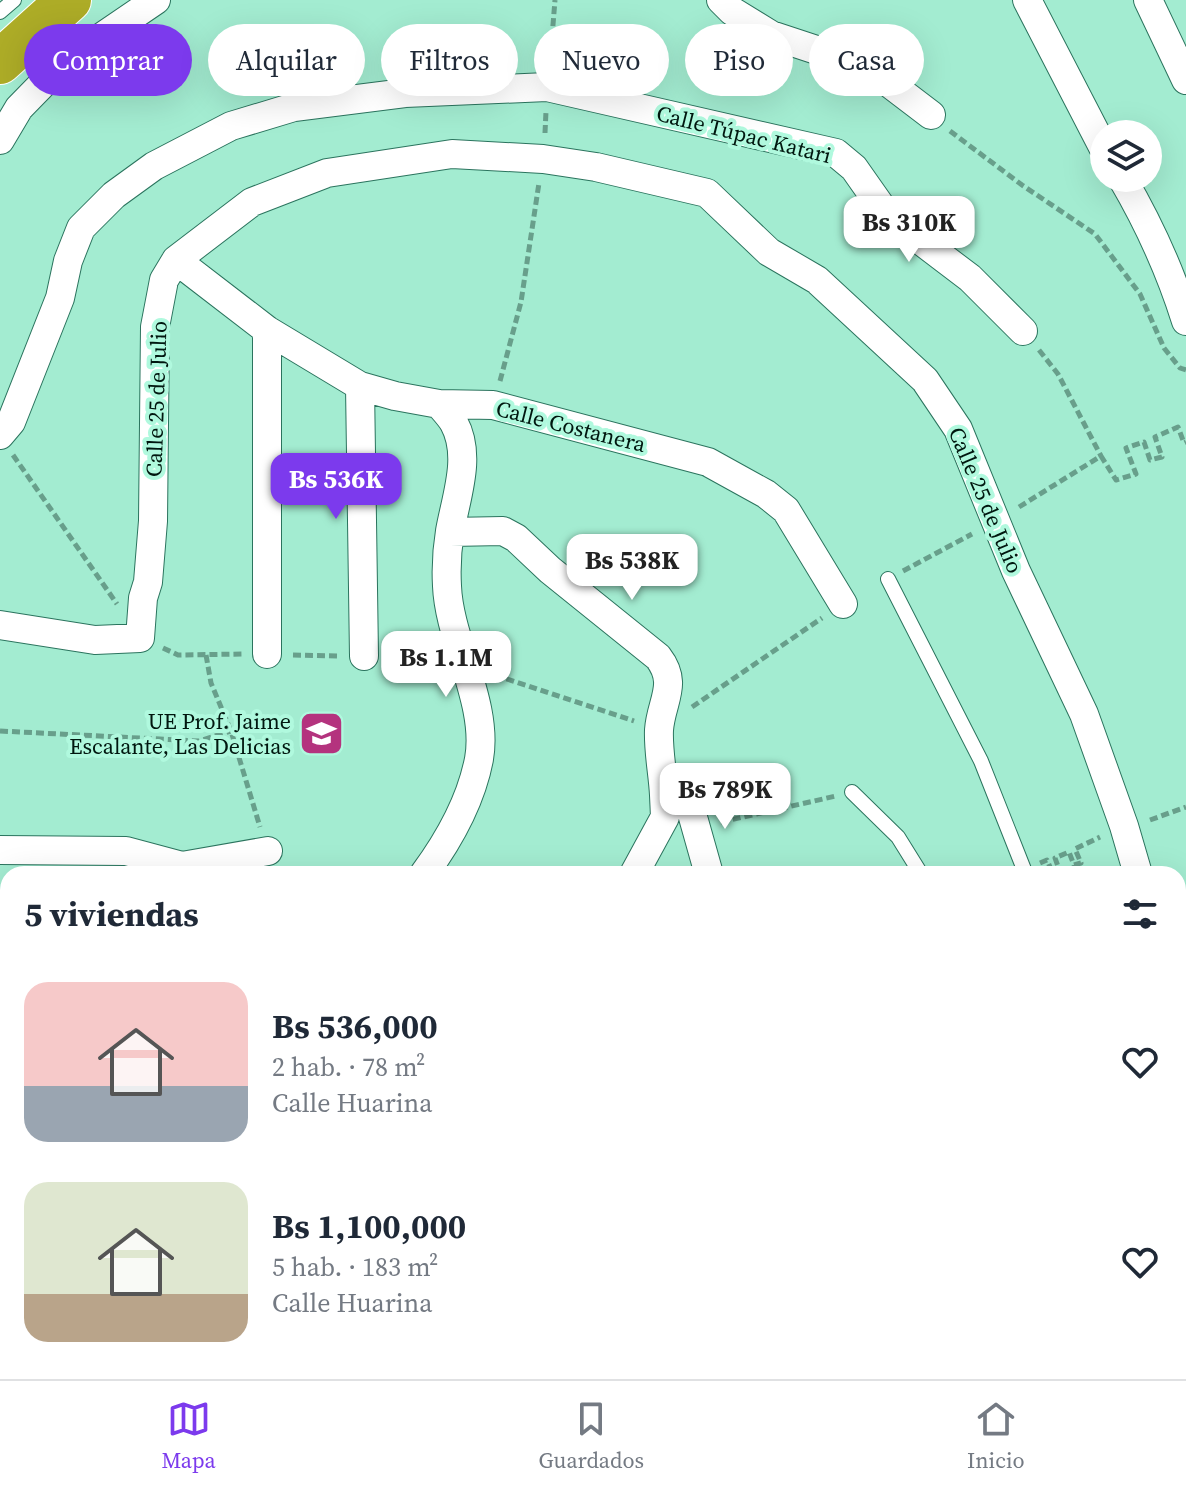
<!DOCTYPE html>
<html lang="es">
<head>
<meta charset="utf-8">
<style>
	:root { --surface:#fff; --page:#f2f2f3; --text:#1f2937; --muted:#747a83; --line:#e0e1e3; --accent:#7c3aed }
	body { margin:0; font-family:"Source Serif 4",serif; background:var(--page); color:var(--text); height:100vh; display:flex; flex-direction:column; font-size:30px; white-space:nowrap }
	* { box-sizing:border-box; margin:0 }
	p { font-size:26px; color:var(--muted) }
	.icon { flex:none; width:44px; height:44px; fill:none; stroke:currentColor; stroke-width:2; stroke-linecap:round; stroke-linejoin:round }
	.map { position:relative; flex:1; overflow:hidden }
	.details { position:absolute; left:0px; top:866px; width:1186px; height:514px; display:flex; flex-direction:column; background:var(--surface); border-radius:24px 24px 0 0; box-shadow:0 8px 32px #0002 }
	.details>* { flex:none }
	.hud { position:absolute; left:24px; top:24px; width:1138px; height:72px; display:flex; gap:16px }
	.buttons { position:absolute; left:1090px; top:120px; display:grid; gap:16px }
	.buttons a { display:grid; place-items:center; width:72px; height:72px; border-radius:50%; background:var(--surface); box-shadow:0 8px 32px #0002; font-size:40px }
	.price { position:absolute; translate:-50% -68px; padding:0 18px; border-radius:16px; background:#fff; color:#222; font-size:26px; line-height:52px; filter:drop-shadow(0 2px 4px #0008) }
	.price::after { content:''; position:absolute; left:50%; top:48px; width:24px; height:18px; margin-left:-12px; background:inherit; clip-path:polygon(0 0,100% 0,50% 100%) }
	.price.active { background:var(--accent); color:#fff }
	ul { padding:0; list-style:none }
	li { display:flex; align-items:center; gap:24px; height:200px; padding:0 24px }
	li span { display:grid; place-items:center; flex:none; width:224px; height:160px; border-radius:24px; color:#555 }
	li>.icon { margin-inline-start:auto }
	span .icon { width:96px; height:96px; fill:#fffc; stroke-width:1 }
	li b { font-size:34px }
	h2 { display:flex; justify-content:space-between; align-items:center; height:96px; padding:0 24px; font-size:34px }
	.tag { padding:0 28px; border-radius:36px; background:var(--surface); box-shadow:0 8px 32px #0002; font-size:28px; line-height:72px }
	.tag.active { background:var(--accent); color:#fff }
	.tab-bar { display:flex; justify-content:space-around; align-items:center; height:112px; border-top:2px solid var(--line); background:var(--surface); font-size:22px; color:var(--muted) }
	.tab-bar a { display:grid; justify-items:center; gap:4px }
	.tab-bar .active { color:var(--accent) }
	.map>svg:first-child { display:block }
</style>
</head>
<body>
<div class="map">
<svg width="1186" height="1379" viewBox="0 0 1186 1379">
	<rect width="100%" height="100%" fill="#a3ecd1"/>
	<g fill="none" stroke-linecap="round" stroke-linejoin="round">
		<defs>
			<path id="lane" d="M 0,12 L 14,0
				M 888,579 L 981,761 L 1025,872
				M 852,792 L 898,837 L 921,874
				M 1178,1298 L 1186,1293"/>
			<path id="street" d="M 721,0 L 732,11 L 771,35 L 868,67 L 931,115
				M 1027,0 L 1104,149
				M 1148,0 L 1186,80
				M 0,140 L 19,108 L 62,64 L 156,0
				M 1122,178 C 1149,224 1170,270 1186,321
				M 176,260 L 267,330 L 360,386 L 395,396 L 439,404 L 493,405 L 708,462 L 766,494 L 786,510 L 843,604
				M 360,386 L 364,656
				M 0,435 L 11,422 L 60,298 L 68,261 L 81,228 L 114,195 L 154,166 L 231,126 L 294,107 L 405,93 L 547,87 L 836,153 L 854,168 L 887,215 L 970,278 L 1023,331
				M 450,532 L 503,531 L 516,538 L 550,570 L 658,657 C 679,684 661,701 659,730 C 658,751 663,774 664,795
				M 0,625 L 95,640 L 140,638 L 143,598 L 148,582 L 153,521 L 155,327 L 164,280 L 176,260 L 252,202 L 327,173 L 452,154 L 543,159 L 596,167 L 707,193 L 769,252 L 817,280 L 925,380 L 958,429 L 1016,571 L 1084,714 L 1124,826 L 1138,874
				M 267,654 L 267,330
				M 0,850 L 126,851 L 182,866 L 268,851
				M 424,874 C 449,840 471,801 479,759 C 489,704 449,640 447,586 C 446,568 447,549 450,531 C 456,497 472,456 454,423 C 450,416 444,410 439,404
				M 634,874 L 665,817 L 664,795 L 673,792 L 689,803 L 709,874
				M 1178,985 L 1186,1006
				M 0,1002 L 8,995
				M 0,1278 L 8,1271
				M 86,1379 L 90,1372
				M 493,1379 L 503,1372
				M 732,1379 L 734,1372"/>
			<path id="highway" d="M 0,62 L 69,0"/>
		</defs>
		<use href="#lane" stroke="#2b745e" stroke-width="16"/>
		<use href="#street" stroke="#2b745e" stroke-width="30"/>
		<use href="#highway" stroke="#fff" stroke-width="46"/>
		<path stroke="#689f8b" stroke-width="5" stroke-dasharray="8 4" stroke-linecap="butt" d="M 550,62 L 555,0
			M 950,131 L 1022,185 L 1095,234 L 1140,294 L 1164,348 L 1180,368 L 1186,370
			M 545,133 L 546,111
			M 1039,350 L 1058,374 L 1101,456
			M 500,381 L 521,302 L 539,183
			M 13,455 L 117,604
			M 1019,507 L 1101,456 L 1116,480 L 1136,474 L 1126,448 L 1144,442 L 1150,460 L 1162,457 L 1155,437 L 1178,427 L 1184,443 L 1186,442
			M 903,571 L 972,534
			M 163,648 L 178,655 L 243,654
			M 206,655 L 211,683 L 231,731 L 260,827
			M 293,655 L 339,656
			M 389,659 L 439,664
			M 495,675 L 634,721
			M 692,707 L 822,618
			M 0,731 L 199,741 L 231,731
			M 1150,820 L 1186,807
			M 721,822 L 836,796
			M 1040,863 L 1047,860 L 1053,874
			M 1056,874 L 1060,872 L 1055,858 L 1069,852 L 1074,865 L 1081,863 L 1075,849 L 1100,837
			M 7,1026 L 8,1061
			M 1178,1060 L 1186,1056
			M 153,1372 L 158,1379"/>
		<use href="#lane" stroke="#fff" stroke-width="14"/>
		<use href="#street" stroke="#fff" stroke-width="28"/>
		<use href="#highway" stroke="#adac27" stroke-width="44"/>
	</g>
	<defs>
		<symbol id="school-square" viewBox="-11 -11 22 22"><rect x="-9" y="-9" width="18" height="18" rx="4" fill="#b4337e" stroke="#b0f9de"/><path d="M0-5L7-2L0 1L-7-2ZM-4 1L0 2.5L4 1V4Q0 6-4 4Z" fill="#fff"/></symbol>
	</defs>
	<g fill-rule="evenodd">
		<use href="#school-square" x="296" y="708" width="51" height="51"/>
	</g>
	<g text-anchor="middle" stroke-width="8" stroke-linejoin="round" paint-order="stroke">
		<g font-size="22" fill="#00170f" stroke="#b0f9de">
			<text transform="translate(744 134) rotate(14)" y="8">Calle Túpac Katari</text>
			<text transform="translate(156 399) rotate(-88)" y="8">Calle 25 de Julio</text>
			<text transform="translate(571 426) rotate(14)" y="8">Calle Costanera</text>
			<text transform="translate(986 500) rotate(67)" y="8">Calle 25 de Julio</text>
		</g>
		<g font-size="22" fill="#00170f" stroke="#b0f9de" text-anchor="end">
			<text x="291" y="729">UE Prof. Jaime<tspan x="291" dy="25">Escalante, Las Delicias</tspan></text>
		</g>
	</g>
</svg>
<div class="buttons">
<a><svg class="icon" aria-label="layers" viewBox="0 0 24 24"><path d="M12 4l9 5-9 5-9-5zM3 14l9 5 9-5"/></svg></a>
</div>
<b class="price" style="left:909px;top:264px">Bs 310K</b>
<b class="price active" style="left:336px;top:521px">Bs 536K</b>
<b class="price" style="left:632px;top:602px">Bs 538K</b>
<b class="price" style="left:446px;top:699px">Bs 1.1M</b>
<b class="price" style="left:725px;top:831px">Bs 789K</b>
<div class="hud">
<a class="tag active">Comprar</a>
<a class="tag">Alquilar</a>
<a class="tag">Filtros</a>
<a class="tag">Nuevo</a>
<a class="tag">Piso</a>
<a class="tag">Casa</a>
</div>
<section class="details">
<h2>5 viviendas<svg class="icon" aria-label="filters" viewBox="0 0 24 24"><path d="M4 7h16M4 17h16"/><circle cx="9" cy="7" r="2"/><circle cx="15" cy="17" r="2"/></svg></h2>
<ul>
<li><span style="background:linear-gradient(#f6c9c9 65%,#9aa5b1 0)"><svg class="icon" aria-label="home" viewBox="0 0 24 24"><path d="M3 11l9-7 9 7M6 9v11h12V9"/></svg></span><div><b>Bs 536,000</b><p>2 hab. · 78 m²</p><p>Calle Huarina</p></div><svg class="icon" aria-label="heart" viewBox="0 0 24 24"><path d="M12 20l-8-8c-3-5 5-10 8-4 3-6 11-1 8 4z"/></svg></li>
<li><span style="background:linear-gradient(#dfe7d0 70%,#b9a48a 0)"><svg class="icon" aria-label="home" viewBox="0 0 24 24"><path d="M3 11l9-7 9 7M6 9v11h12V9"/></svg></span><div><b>Bs 1,100,000</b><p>5 hab. · 183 m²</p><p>Calle Huarina</p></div><svg class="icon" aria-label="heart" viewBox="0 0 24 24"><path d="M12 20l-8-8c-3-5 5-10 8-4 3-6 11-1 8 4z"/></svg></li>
</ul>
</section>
</div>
<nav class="tab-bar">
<a class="active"><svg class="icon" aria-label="map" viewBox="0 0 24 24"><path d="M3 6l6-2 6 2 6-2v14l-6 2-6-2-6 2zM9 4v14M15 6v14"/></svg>Mapa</a>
<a><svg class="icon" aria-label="saved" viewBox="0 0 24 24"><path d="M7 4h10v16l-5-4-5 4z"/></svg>Guardados</a>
<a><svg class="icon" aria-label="home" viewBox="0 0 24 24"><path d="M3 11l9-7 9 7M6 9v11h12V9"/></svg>Inicio</a>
</nav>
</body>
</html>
